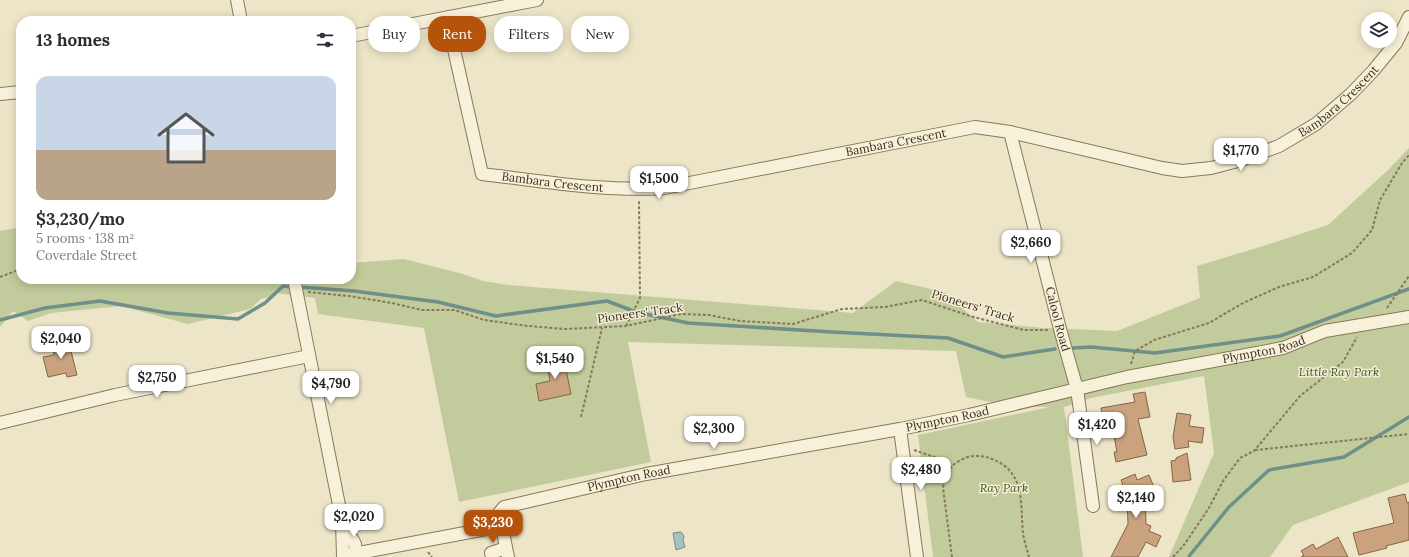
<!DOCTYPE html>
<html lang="en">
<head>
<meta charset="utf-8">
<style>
	:root { --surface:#fff; --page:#f2f2f3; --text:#2b2b33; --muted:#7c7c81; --accent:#b45309 }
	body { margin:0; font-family:Lora,serif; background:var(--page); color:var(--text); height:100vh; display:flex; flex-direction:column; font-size:15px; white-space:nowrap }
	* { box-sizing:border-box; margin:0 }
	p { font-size:13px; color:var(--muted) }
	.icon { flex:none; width:22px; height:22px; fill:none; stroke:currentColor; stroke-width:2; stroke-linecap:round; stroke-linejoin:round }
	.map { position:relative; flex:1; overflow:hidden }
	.panel { position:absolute; left:16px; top:16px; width:340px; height:268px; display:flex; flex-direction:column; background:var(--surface); border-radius:16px; box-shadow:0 2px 10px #0003 }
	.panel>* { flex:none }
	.guide { position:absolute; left:368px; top:16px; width:380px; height:36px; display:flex; gap:8px }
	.controls { position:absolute; left:1361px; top:12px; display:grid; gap:8px }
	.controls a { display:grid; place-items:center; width:36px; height:36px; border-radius:50%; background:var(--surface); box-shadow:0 2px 10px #0003; font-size:20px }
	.price { position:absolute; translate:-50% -34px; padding:0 9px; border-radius:8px; background:#fff; color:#222; font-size:13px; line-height:26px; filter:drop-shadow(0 1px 2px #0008) }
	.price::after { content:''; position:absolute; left:50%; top:24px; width:12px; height:9px; margin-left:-6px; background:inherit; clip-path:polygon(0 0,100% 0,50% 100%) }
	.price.selected { background:var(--accent); color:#fff }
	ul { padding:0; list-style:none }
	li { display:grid; align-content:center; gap:8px; height:212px; padding:0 20px }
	li span { display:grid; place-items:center; height:124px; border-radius:12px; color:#555 }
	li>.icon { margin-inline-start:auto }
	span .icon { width:72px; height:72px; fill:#fffc; stroke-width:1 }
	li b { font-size:17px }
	h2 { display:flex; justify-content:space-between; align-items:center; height:48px; padding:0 20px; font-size:17px }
	.pill { padding:0 14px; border-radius:16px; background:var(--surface); box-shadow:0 2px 10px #0003; font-size:14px; line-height:36px }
	.pill.selected { background:var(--accent); color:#fff }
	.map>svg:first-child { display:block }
</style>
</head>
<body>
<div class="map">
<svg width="1409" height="557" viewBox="0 0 1409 557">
	<rect width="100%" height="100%" fill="#ede5c7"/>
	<path fill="#c2cb9b" d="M 1409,148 L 1409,482 L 1293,525 L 1270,557 L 1169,557 L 1214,453 L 1204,376 L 1091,398 L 1064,407 L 1083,557 L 933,557 L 918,435 L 1050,407 L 1008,406 L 966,397 L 956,351 L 628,342 L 651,462 L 459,502 L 424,328 L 318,314 L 315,298 L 277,293 L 277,295 L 261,299 L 250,309 L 188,324 L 121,306 L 51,313 L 28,321 L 13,311 L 0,327 L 0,231 L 21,227 L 21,279 L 351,279 L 351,263 L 404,259 L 463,274 L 483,281 L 508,285 L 853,313 L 896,281 L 944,292 L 978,322 L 1045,328 L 1117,331 L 1200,298 L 1197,266 L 1260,247 L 1328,225 L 1388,170 Z"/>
	<path fill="#a8c1bc" stroke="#6f8f8a" d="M 681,532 L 684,536 L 683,540 L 685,547 L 676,550 L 673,533 Z"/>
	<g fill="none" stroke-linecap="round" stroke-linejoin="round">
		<path stroke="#6f8f8a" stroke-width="3.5" d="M 299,287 L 354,291 L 438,302 L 496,316 L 607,301 L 636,312 L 688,323 L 832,332 L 948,338 L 1003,357 L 1055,349
			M 0,320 L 45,308 L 100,301 L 168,313 L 238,319 L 265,303 L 283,286 L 292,287
			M 1073,348 L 1091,347 L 1155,353 L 1280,336 L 1409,289
			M 1189,557 L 1190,555 L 1229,507 L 1269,470 L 1344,457 L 1409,417"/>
	</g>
	<path fill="#caa37e" stroke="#876343" d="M 68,339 L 77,375 L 67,377 L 66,373 L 48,377 L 43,357 L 54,355 L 52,343 Z
		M 563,355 L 571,394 L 539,401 L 536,384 L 550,381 L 546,359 Z
		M 1145,392 L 1150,417 L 1138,419 L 1147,455 L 1116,462 L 1114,452 L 1117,452 L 1112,425 L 1105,427 L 1101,408 L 1135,402 L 1133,394 Z
		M 1177,413 L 1191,415 L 1189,426 L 1204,428 L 1202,443 L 1188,441 L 1189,447 L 1175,449 L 1173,437 Z
		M 1187,453 L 1191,480 L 1173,482 L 1171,461 L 1176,460 L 1176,458 Z
		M 1135,474 L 1137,480 L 1149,475 L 1156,492 L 1145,496 L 1146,524 L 1151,526 L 1149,531 L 1161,536 L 1156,547 L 1146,542 L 1138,557 L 1111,557 L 1128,524 L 1127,497 L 1121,480 Z
		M 1405,494 L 1407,503 L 1409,502 L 1409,540 L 1386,546 L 1387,548 L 1359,555 L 1353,533 L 1394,523 L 1388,498 Z
		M 1338,537 L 1348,557 L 1301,557 L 1304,555 L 1301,551 L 1313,544 L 1316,549 Z"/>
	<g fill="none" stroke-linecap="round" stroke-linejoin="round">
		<defs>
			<g id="minor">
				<path d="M 237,0 L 241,21"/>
				<path id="s1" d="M 447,18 L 482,174 C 542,181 604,192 664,188 L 975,127 L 1010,132 L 1162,168 L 1182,171 L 1211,168 L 1238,161 L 1279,146 L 1316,124 L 1351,94 L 1373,71 L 1396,43 L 1409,17"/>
				<path d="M 351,36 L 537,0"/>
				<path d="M 0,94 L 21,92"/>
				<path id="s2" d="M 1010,132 L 1060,329 L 1077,389 L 1093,506"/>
				<path d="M 294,279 L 342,520 L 343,557"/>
				<path d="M 0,423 L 115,395 L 309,356"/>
				<path d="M 900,429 L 917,557"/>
				<path d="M 343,523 L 355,544 L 356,557"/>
				<path d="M 491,553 L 506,548"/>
				<path d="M 343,556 L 502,526"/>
				<path id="s3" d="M 508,557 L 499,513 L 504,507 L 646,474 L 900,429 L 969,415 L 1127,377 L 1283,348 L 1325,331 L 1409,317"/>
			</g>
		</defs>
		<use href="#minor" stroke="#88775d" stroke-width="14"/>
		<path stroke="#88775d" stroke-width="2" stroke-dasharray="3 2" stroke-linecap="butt" d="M 0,277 L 21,269
			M 308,292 L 349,296 L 392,303 L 422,310 L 455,310 L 484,320 L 528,326 L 565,329 L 626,326 L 681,314 L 709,315 L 740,321 L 793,324 L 842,309 L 885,307 L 922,300 L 970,316 L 1024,330 L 1048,330
			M 1387,308 L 1409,276
			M 626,326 L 640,298 L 639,201
			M 1131,364 L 1135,351 L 1154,340 L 1209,323 L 1243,303 L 1279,287 L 1313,277 L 1352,253 L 1372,230 L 1380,200 L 1402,163 L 1409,155
			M 581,417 L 602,328
			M 914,450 L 937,458 L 950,468
			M 1255,450 L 1409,434
			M 428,552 L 432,557
			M 952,557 L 943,488 C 946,471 951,463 968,457 C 976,455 985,456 992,459 C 1026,472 1020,503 1023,533 C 1024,541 1027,549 1029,557
			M 1173,557 L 1184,545 L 1209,508 L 1223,481 L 1240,458 L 1254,451 L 1300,396 L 1343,362 L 1357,337"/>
		<use href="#minor" stroke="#f8f1da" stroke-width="12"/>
	</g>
	<g text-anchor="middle" stroke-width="3" stroke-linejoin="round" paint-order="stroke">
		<g font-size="12" fill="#392e20" stroke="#f5eed6">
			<text dy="4" stroke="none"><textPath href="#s1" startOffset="1047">Bambara Crescent</textPath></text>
			<text dy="4" stroke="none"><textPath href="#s1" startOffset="579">Bambara Crescent</textPath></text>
			<text dy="4" stroke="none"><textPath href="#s1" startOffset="231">Bambara Crescent</textPath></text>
			<text transform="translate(973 306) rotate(17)" y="4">Pioneers' Track</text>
			<text transform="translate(640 313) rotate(-8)" y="4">Pioneers' Track</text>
			<text dy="4" stroke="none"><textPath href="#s2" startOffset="193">Calool Road</textPath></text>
			<text dy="4" stroke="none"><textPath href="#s3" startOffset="829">Plympton Road</textPath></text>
			<text dy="4" stroke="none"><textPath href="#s3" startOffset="505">Plympton Road</textPath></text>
			<text dy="4" stroke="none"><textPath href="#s3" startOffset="181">Plympton Road</textPath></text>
		</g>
		<g font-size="12" font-style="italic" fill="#465527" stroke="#f5eed6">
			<text x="1339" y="376">Little Ray Park</text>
			<text x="1004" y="492">Ray Park</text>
		</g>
	</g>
</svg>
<div class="controls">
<a><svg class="icon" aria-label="layers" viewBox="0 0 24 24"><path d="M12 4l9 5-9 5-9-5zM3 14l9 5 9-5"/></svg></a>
</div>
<b class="price" style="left:1241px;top:172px">$1,770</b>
<b class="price" style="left:659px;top:200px">$1,500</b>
<b class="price" style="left:1031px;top:264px">$2,660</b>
<b class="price" style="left:61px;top:360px">$2,040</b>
<b class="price" style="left:555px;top:380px">$1,540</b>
<b class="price" style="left:157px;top:399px">$2,750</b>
<b class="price" style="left:331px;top:405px">$4,790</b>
<b class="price" style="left:1097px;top:446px">$1,420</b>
<b class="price" style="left:714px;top:450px">$2,300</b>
<b class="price" style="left:921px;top:491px">$2,480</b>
<b class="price" style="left:1136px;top:519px">$2,140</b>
<b class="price" style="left:354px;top:538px">$2,020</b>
<b class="price selected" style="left:493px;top:544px">$3,230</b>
<div class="guide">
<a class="pill">Buy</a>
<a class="pill selected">Rent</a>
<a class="pill">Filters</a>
<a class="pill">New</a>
</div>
<section class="panel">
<h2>13 homes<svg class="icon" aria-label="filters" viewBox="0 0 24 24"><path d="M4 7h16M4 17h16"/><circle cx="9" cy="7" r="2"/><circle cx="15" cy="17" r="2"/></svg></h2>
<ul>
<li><span style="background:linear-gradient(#c9d6e8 60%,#b9a48a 0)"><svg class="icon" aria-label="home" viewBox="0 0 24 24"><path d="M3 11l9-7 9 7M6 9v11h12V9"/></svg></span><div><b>$3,230/mo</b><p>5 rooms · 138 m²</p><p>Coverdale Street</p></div></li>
</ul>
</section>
</div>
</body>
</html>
